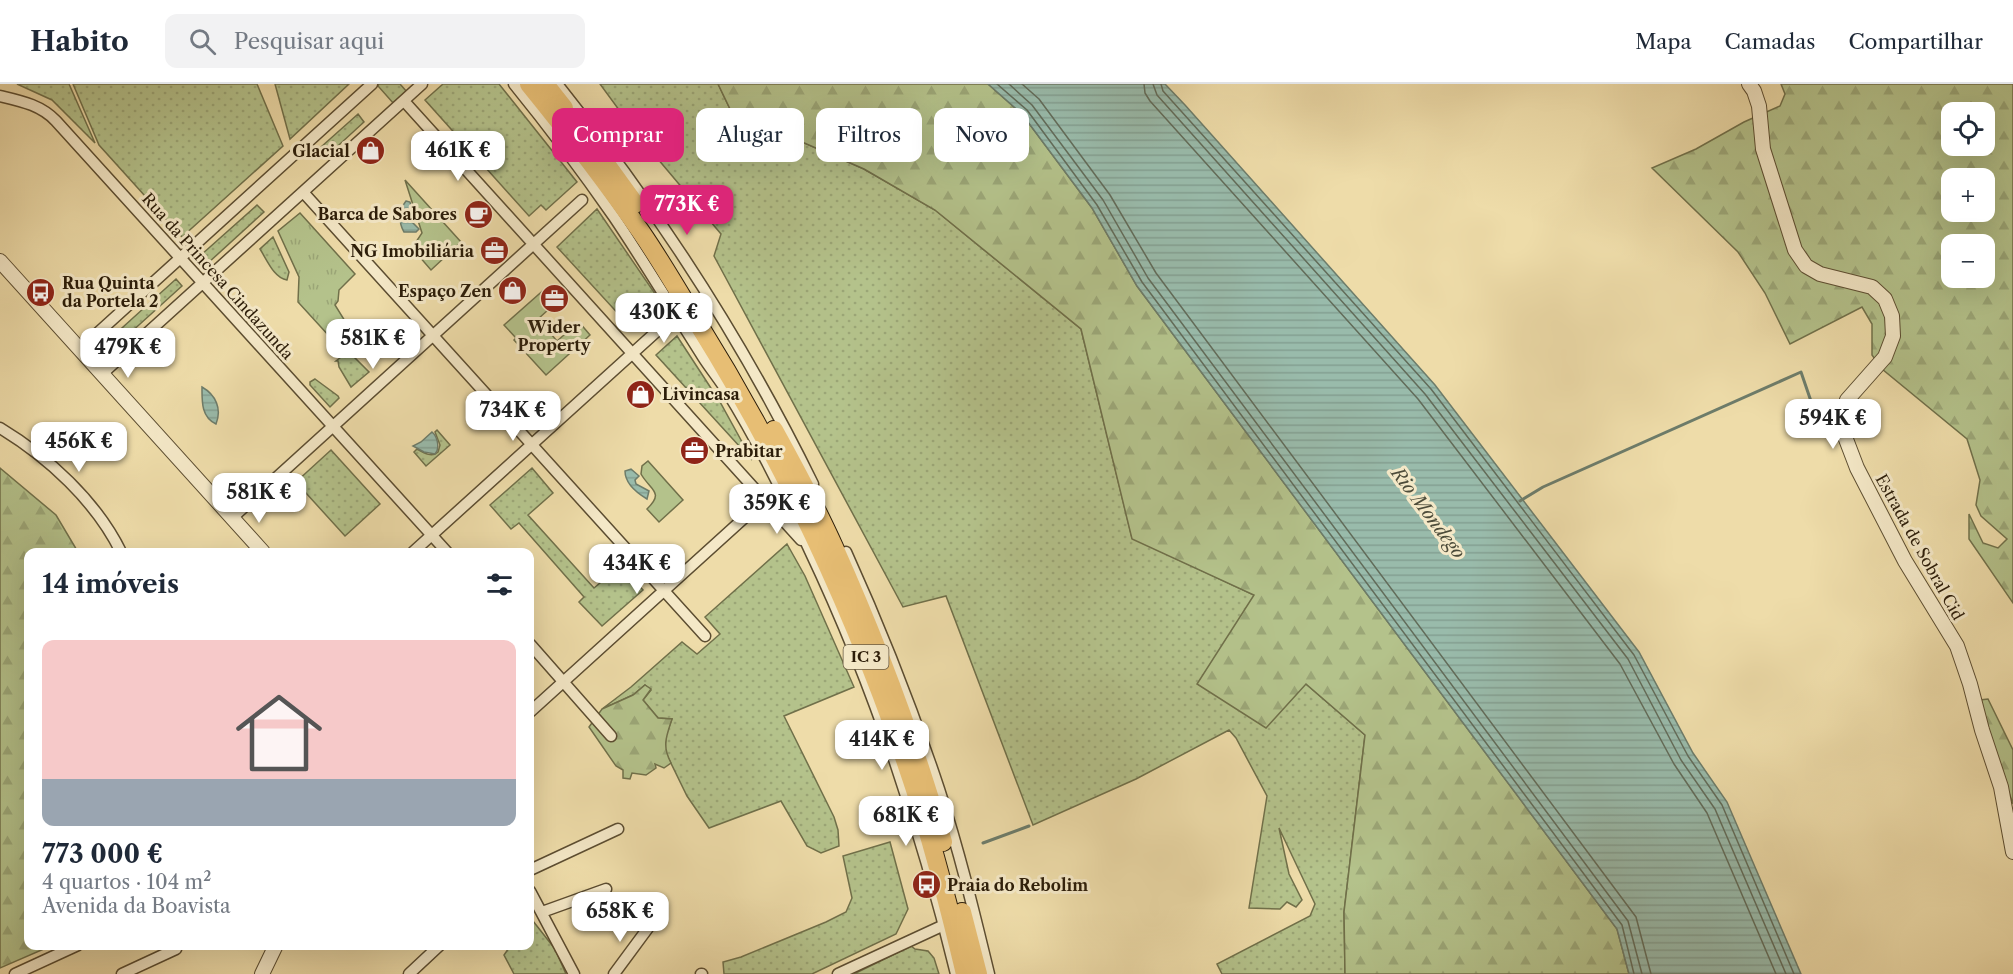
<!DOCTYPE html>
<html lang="pt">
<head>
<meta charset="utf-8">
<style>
	:root { --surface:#fff; --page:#f2f2f3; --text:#1f2937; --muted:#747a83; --line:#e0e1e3; --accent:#db2777 }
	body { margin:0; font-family:"Libre Caslon Text",serif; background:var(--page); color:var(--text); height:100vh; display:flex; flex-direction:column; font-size:22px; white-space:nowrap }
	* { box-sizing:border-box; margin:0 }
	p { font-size:20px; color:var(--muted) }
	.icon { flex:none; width:33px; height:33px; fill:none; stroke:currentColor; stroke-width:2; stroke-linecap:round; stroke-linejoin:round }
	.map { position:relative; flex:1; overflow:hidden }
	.sheet { position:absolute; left:24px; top:464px; width:510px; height:402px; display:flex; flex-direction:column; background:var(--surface); border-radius:12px; box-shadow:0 6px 24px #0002 }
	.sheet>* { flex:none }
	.guide { position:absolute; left:552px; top:24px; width:570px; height:54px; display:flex; gap:12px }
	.fabs { position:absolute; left:1941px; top:18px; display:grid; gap:12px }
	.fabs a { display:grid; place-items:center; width:54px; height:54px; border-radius:12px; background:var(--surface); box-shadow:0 6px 24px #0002; font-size:30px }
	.price { position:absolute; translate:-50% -51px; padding:0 14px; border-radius:12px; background:#fff; color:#222; font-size:20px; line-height:39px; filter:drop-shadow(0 2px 3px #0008) }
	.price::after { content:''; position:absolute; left:50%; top:36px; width:18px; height:14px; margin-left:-9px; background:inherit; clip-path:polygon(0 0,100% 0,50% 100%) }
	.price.selected { background:var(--accent); color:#fff }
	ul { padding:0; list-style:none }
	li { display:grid; align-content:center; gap:12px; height:318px; padding:0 18px }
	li+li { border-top:2px solid var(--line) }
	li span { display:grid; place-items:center; height:186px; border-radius:12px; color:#555 }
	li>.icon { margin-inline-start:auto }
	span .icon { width:108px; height:108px; fill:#fffc; stroke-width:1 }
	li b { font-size:26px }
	h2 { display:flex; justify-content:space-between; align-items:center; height:72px; padding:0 18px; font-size:26px }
	.chip { padding:0 21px; border-radius:12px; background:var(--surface); box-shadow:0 6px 24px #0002; font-size:21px; line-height:54px }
	.chip.selected { background:var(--accent); color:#fff }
	header { display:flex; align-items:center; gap:36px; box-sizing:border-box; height:84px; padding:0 30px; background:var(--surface); border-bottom:2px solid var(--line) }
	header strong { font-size:28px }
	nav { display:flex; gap:33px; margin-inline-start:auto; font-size:21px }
	.search { width:420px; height:54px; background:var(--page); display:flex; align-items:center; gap:15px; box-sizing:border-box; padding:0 21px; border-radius:12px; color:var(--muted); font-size:22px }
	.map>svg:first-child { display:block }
</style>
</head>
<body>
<header>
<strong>Habito</strong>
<div class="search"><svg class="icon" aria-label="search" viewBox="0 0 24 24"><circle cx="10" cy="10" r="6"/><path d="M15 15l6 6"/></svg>Pesquisar aqui</div>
<nav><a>Mapa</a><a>Camadas</a><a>Compartilhar</a></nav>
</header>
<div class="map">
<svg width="2013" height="890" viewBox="0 0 2013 890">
	<defs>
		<pattern id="grass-dots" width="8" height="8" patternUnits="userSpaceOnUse" patternTransform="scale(1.5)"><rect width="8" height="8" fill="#b4c28b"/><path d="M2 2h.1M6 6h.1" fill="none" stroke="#9ba677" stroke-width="1.8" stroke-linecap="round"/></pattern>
		<pattern id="forest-firs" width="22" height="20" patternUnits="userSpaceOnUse" patternTransform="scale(1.5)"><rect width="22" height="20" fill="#b4c28b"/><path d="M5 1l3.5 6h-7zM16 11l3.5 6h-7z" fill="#9ba677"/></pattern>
		<pattern id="park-tufts" width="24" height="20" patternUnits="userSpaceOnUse" patternTransform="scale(1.5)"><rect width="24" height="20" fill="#b4c28b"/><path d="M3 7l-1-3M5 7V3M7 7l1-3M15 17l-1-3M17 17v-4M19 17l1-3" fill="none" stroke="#9ba677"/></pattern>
		<pattern id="water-rules" width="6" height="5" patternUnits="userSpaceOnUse" patternTransform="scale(1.5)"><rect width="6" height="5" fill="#99bbab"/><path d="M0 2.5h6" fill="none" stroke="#84a092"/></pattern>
	</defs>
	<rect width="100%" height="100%" fill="#eedca9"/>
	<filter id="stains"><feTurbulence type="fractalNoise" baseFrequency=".00333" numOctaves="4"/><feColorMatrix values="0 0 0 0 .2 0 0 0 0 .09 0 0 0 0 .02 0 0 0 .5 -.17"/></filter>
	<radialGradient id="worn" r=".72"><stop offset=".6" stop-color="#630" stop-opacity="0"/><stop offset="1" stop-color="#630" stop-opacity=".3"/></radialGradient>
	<path fill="url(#grass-dots)" stroke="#70704a" stroke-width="1.5" d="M 17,0 L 69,0 L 95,59 L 52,16 Z
		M 73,0 L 257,0 L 283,62 L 182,153 L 99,61 Z
		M 275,0 L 349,0 L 290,55 Z
		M 379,0 L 400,0 L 407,8 L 394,20 L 378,2 Z
		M 443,0 L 499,0 L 577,98 L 546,126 L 541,121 L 529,132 L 425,16 Z
		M 600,0 L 718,0 L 731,27 L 864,85 L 935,126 L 1081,245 L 1132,454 L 1254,511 L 1306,600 L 1365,651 L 1344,828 L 1345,890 L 1222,890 L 1217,880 L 1310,832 L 1315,820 L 1279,744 L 1289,790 L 1302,816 L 1296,823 L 1287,818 L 1280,825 L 1249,824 L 1267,712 L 1236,654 L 1229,646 L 1136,695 L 1033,741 L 946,512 L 903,523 L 714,172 L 721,150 L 636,49 Z
		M 358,30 L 364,38 L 328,71 L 321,63 Z
		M 257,121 L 264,128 L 208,179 L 201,171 Z
		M 597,125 L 662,220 L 634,247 L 557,163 Z
		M 273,153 L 289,188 L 287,196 C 274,194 267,176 260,165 Z
		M 176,195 L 182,202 L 108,269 L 102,262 Z
		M 677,252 L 720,318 L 752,376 L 656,271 Z
		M 345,270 L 354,273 L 369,288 L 351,303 L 339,283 L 338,277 L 336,277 Z
		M 315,295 L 338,312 L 339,314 L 330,323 L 310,301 L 310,298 Z
		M 437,346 L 450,361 L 426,382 L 414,368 L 417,365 C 424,369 432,374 438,368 L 440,361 L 435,348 Z
		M 331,366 L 380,420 L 345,452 L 296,398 Z
		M 532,384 L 553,409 L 528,431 L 594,504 L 620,482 L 643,506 L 602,542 L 579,518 L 584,513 L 519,439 L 511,445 L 490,421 Z
		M 787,460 L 805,492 L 854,603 L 784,632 L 834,733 L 838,746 L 839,762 L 821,769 L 807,762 L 781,717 L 709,744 L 687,712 L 665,667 L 666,651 L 672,635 L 658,634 L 643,616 L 651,606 L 645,601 L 633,611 L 602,625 L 631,603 L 682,558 L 697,570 L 720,550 L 705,533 Z
		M 890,758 L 908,825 L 896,850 L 812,890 L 724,890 L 723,878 L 741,873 L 826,838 L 846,828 L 852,814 L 843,772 Z
		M 533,837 L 555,865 L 566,890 L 514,890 L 504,871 L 511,861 L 530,861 L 530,839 Z
		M 911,862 L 915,865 L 928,867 L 934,874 L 939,890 L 854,890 Z"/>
	<path fill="url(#forest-firs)" stroke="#70704a" stroke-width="1.5" fill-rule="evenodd" d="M 718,0 L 988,0 L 1022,30 L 1092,124 L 1137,202 L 1617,845 L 1629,890 L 1345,890 L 1344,828 L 1365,651 L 1306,600 L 1266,644 L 1197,600 L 1254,511 L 1132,455 L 1081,245 L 935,126 L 864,85 L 731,27 Z
		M 1781,0 L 2013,0 L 2013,519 L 1969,455 L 1969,430 L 1983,459 L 1998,464 L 2007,455 L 1981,432 L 1976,421 L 1980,396 L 1967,355 L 1882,285 L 1872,271 L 1872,240 L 1862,223 L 1790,260 L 1765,209 L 1738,168 L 1652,84 L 1696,65 L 1744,38 L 1780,22 L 1785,10 ZM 1952,28 L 1984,28 L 1984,62 L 1952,62 ZM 1952,94 L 1984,94 L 1984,128 L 1952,128 ZM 1952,160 L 1984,160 L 1984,194 L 1952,194 Z
		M 0,384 L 56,431 L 78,468 L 28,468 L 28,861 L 53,861 L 0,884 Z
		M 645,601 L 651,605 L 643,616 L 658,634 L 672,635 C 666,653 662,662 671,679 L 664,684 L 655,680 L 656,684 L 646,691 L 632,689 L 630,695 L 623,694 L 623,686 L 616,682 L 589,643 L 602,625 L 633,611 Z
		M 1988,615 L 2013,666 L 2013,720 L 1987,646 L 1980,616 Z"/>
	<path fill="url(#park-tufts)" stroke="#70704a" stroke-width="1.5" d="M 300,129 L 355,190 L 339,206 L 338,217 L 335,221 L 345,237 L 353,257 L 341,265 L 298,218 L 299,193 L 278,147 Z"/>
	<path fill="#b4c28b" stroke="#70704a" stroke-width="1.5" d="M 405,96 L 461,158 L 431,186 L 412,164 L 422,149 Z
		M 547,203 L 559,216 L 538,235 L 557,257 L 579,238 L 590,251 L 546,291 L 514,256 L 516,254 L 504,241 Z
		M 648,377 L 683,416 L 659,438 L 647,425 C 665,408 650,406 641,390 L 642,382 Z"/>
	<path fill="url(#water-rules)" stroke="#6d7c6a" stroke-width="1.5" d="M 988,0 L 1165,0 L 1185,21 L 1435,301 L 1639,568 L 1693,669 L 1727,718 L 1801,890 L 1629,890 L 1617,845 L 1137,202 L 1092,124 L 1022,30 Z
		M 406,117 L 410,118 L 412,126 L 410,136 L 419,145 L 416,148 L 404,148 C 398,138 399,126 406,117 Z
		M 202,303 C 216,311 222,325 216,340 C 201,333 202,317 202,303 Z
		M 432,348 C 437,352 439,361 437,367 L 435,370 L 424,368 L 413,362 L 421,358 Z
		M 631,385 L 639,392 L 635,396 L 636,400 L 649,407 L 647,415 C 637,409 625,400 625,387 Z"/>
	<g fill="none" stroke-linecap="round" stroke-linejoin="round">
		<path stroke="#626c5a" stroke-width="1.5" d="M 997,0 L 1027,26 L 1097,121 L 1142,198 L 1622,841 L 1634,890
			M 1009,0 L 1032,21 L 1103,116 L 1148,194 L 1628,837 L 1642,890
			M 1022,0 L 1039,15 L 1110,111 L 1156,189 L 1636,833 L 1651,890
			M 1144,0 L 1145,9 L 1150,17 L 1418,315 L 1620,580 L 1674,680 L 1707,729 L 1776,890
			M 1153,0 L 1157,11 L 1425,310 L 1628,575 L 1681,676 L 1715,725 L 1786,890
			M 1161,0 L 1163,7 L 1431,305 L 1634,571 L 1688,672 L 1722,721 L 1794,890"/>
		<path stroke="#6d7c6a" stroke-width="3" d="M 1520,417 L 1543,403 L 1801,288 L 1814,326
			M 983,759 L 1029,742"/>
		<defs>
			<path id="minor" d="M 514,0 C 549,43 582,87 614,133 C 645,179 673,226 703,273 C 710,284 719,295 726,306 C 758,357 785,412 810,467 C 874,602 921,745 956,890
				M 557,0 C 656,123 743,257 813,400
				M 0,12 C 21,17 41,21 56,37 L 447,468
				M 404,17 L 801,456
				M 303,108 L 705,552
				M 80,265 L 372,0
				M 102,290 L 422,0
				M 0,344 C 48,373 96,417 121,468
				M 232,434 L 582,116
				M 413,468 L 677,229
				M 846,468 C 881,545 912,624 939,705 C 959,766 974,828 989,890
				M 530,560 L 611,652
				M 530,628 L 764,416
				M 530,786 L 618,745
				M 530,807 L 574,890
				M 542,828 L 606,805
				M 15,890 L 78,861
				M 122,890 L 176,865
				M 409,890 L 440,861
				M 614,890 L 648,844
				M 701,890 L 702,890
				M 838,890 L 944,841"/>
			<path id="tertiary" d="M 1749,0 L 1754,7 L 1759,22 L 1763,65 L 1795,166 L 1806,182 L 1820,190 L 1872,203 L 1885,215 L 1892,232 L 1893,252 L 1885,273 L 1847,316 L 1843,330 L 1844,350 L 1857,384 L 1905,477 L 1957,562 L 1970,600 L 1982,646 L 2001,703 L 2013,768
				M 0,177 L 263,468
				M 262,890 L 276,861"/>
			<path id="trunk" d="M 529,0 C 568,48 606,97 641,148 C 661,177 679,208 697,238 C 790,387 864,548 918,715 C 936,773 951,831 965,890
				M 545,0 L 564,24
				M 583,48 L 635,120
				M 774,346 C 795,384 816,423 834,463 C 877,559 914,657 943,758
				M 962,828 L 978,890"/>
		</defs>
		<use href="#minor" stroke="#5c4d31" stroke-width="13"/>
		<use href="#tertiary" stroke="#5c4d31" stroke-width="16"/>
		<use href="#trunk" stroke="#2c1d09" stroke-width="20"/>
		<use href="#minor" stroke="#f4e8c7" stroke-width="10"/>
		<use href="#tertiary" stroke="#f4e8c7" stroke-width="14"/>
		<use href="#trunk" stroke="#e7be74" stroke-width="18"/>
	</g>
	<defs>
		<symbol id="shop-disc" viewBox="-11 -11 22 22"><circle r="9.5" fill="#8f2418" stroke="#f4e8c7"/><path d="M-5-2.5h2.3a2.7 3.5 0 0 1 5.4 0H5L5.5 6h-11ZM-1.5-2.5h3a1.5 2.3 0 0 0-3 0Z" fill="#fff"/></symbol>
		<symbol id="cafe-disc" viewBox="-11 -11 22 22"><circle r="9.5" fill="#8f2418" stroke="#f4e8c7"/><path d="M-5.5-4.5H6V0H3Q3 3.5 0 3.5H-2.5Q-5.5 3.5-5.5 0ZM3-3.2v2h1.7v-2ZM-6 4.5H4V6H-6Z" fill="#fff"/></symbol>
		<symbol id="office-disc" viewBox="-11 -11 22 22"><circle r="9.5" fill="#8f2418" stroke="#f4e8c7"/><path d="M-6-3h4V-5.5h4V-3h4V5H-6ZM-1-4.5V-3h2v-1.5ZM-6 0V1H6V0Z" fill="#fff"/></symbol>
		<symbol id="bus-disc" viewBox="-11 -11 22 22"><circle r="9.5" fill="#8f2418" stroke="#f4e8c7"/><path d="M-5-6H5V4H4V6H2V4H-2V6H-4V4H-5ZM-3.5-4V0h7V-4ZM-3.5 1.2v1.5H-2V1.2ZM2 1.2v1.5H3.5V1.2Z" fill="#fff"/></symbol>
	</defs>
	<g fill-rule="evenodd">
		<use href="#shop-disc" x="354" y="50" width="33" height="33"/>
		<use href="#cafe-disc" x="462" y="114" width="33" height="33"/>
		<use href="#office-disc" x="478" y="150" width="33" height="33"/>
		<use href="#shop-disc" x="496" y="190" width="33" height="33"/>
		<use href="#bus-disc" x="24" y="192" width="33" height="33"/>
		<use href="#office-disc" x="538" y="198" width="33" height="33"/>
		<use href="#shop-disc" x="624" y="294" width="33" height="33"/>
		<use href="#office-disc" x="678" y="350" width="33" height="33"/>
		<use href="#bus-disc" x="910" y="784" width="33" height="33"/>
	</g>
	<g text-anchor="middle" stroke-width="6" stroke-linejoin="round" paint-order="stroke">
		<rect fill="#f4e8c7" stroke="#685a42" stroke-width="1.5" x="843.5" y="561" width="45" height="24" rx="4.5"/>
		<g font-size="15" font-weight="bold" fill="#2c1d09">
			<text x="866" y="578">IC 3</text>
		</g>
		<g font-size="16" font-weight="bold" fill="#2c1d09" stroke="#f4e8c7" text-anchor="end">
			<text x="350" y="73">Glacial</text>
			<text x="457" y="136">Barca de Sabores</text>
			<text x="474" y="173">NG Imobiliária</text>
			<text x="62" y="205" text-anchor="start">Rua Quinta<tspan x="62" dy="18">da Portela 2</tspan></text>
			<text x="492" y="213">Espaço Zen</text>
			<text x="554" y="249" text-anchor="middle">Wider<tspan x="554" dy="18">Property</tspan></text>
			<text x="662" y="316" text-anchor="start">Livincasa</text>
			<text x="715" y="373" text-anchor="start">Prabitar</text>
			<text x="947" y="807" text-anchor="start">Praia do Rebolim</text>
		</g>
		<g font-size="16" fill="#2c1d09" stroke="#f4e8c7">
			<text transform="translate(218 192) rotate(48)" y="6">Rua da Princesa Cindazunda</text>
			<text transform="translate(1920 463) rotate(61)" y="6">Estrada de Sobral Cid</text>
		</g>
		<g font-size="18" font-style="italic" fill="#4d4c3a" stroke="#f4e8c7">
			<text transform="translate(1428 429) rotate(53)" y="6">Rio Mondego</text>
		</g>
	</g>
	<rect width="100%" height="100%" filter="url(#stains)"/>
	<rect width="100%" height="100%" fill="url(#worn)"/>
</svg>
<div class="fabs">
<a><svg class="icon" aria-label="locate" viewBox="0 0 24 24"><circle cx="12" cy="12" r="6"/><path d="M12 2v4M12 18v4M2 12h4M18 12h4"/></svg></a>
<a>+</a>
<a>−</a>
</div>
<b class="price" style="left:458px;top:98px">461K €</b>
<b class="price selected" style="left:687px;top:152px">773K €</b>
<b class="price" style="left:664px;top:260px">430K €</b>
<b class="price" style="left:373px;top:286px">581K €</b>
<b class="price" style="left:128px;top:295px">479K €</b>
<b class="price" style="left:513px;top:358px">734K €</b>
<b class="price" style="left:1833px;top:366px">594K €</b>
<b class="price" style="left:79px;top:389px">456K €</b>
<b class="price" style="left:259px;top:440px">581K €</b>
<b class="price" style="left:777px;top:451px">359K €</b>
<b class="price" style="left:637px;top:511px">434K €</b>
<b class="price" style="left:882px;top:687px">414K €</b>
<b class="price" style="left:906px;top:763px">681K €</b>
<b class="price" style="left:620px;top:859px">658K €</b>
<div class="guide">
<a class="chip selected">Comprar</a>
<a class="chip">Alugar</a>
<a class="chip">Filtros</a>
<a class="chip">Novo</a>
</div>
<section class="sheet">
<h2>14 imóveis<svg class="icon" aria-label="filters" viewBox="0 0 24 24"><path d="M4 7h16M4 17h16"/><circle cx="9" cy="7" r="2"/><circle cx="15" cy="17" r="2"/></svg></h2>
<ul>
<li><span style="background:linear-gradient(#f6c9c9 75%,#9aa5b1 0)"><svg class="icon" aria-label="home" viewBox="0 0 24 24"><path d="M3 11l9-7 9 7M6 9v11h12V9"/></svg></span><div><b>773 000 €</b><p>4 quartos · 104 m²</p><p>Avenida da Boavista</p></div></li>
</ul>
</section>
</div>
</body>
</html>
